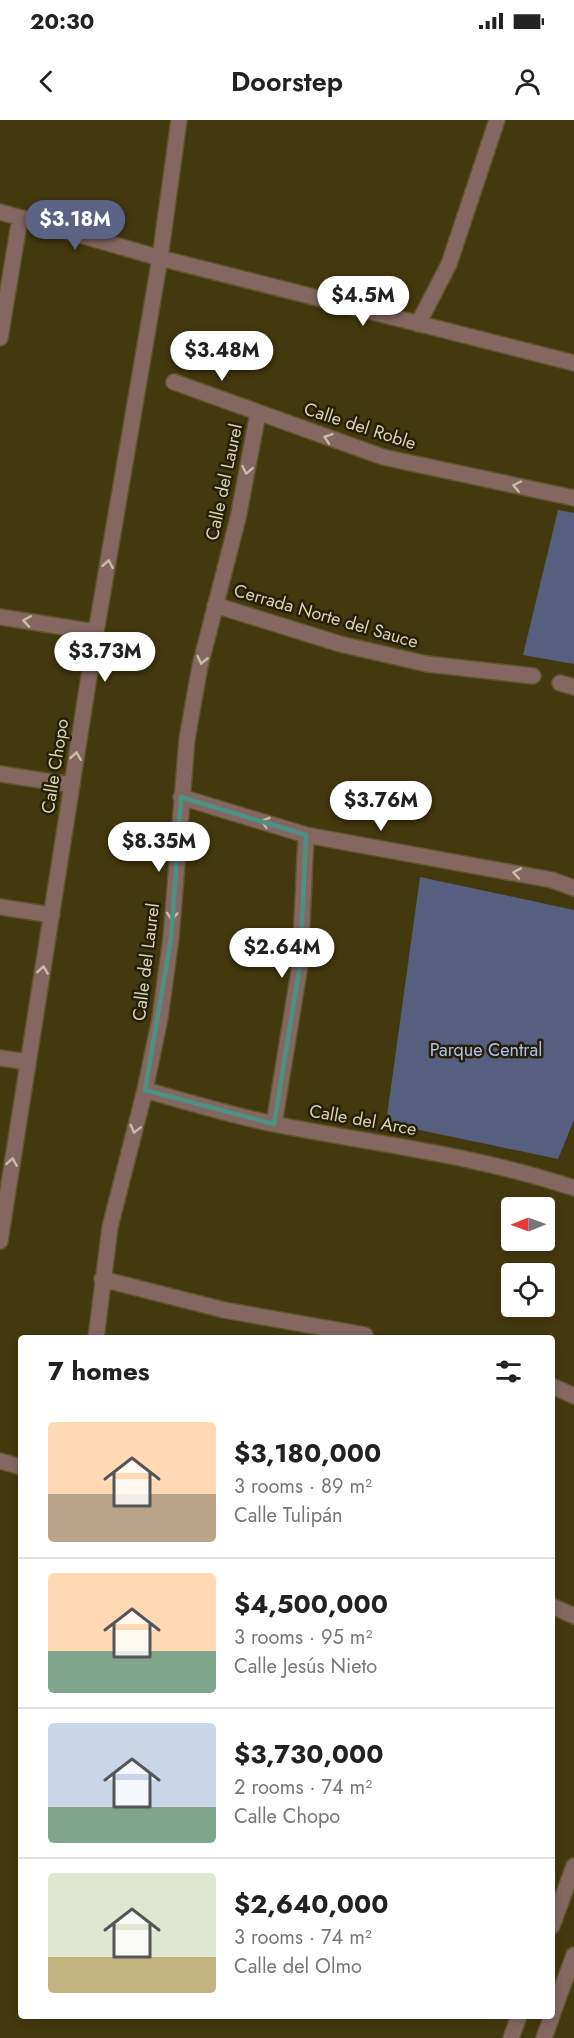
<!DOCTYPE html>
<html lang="en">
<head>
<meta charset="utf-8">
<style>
	:root { --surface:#fff; --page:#f2f2f2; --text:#222; --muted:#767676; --line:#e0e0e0; --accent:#5b6385 }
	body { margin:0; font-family:Jost,sans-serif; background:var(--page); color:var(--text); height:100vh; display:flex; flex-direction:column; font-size:22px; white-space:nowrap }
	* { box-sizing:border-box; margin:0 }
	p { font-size:20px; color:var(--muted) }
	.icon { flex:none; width:33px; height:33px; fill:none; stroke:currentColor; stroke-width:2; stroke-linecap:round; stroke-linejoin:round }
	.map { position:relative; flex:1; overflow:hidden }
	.panel { position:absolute; left:18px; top:1215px; width:537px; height:684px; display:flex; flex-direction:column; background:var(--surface); border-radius:6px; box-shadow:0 3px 9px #0003 }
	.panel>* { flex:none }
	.needle { width:39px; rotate:269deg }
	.tools { position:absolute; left:501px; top:1077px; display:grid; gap:12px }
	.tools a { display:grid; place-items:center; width:54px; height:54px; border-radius:6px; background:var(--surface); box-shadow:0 3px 9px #0003; font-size:30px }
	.price { position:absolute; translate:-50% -51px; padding:0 14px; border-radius:21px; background:#fff; color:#222; font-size:20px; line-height:39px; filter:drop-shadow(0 2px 3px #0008) }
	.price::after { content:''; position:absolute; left:50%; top:36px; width:18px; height:14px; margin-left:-9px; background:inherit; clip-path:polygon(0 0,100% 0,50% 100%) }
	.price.selected { background:var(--accent); color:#fff }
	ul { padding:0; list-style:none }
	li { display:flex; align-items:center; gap:18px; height:150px; padding:0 30px }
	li+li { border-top:2px solid var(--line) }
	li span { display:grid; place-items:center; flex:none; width:168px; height:120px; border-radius:6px; color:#555 }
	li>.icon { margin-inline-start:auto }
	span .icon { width:72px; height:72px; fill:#fffc; stroke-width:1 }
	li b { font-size:26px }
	h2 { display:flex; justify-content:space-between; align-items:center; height:72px; padding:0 30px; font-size:26px }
	.status { display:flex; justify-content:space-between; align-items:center; height:42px; padding:0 30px; background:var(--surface); direction:ltr }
	.status svg { height:16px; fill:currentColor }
	header { display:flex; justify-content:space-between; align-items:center; height:78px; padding:0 30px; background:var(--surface); font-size:27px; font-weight:600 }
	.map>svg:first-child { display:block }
</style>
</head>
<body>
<div class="status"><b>20:30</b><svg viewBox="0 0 49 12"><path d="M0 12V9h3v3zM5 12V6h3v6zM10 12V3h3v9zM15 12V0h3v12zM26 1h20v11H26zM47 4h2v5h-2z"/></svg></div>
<header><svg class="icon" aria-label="back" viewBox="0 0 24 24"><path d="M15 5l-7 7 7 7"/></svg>Doorstep<svg class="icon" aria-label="person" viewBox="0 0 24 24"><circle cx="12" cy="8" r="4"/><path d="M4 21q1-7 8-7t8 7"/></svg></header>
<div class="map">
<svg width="574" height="1918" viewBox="0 0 574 1918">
	<rect width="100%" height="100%" fill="#44380e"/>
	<path fill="#565f80" d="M 558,390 L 574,393 L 574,544 L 523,535 Z
		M 420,757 L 574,790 L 574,1000 L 558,1039 L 386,1003 Z"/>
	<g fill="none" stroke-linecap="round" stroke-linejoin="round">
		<defs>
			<path id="minor" d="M 0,92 L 160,138 L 574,243
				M 418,204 L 449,144 L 497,0
				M 0,218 L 20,98
				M 174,262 L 383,337 L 574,378
				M 215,485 L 340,524 L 427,544 L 533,556
				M 0,497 L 96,512
				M 560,563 L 574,567
				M 0,654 L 72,665
				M 181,677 L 306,715 L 552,760 L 574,768
				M 0,787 L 52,795
				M 0,938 L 28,942
				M 145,970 C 188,982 230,995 274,1004 C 374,1024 476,1035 574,1068
				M 274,1004 L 300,845 L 306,715
				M 0,1121 L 96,512 L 160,138 L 179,0
				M 102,1159 L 224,1190 L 365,1215
				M 96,1218 L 110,1107 L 145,970 L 160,898 L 171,818 L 187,619 L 200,546 L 238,398 L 258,293
				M 552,1266 L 574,1276
				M 0,1341 L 21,1347
				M 552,1486 L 574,1496
				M 552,1806 L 574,1746
				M 552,1895 L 574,1835
				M 511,1918 L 519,1896
				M 544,1918 L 552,1896"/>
		</defs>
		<use href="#minor" stroke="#5f542c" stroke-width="18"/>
		<use href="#minor" stroke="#856761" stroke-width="15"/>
	</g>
	<defs><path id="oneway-chevron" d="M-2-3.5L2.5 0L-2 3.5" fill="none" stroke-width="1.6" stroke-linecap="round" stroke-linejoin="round" transform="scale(1.5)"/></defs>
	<g stroke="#c9bda5">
		<use href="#oneway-chevron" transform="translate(328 318) rotate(-161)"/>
		<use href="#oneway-chevron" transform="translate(247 350) rotate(101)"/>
		<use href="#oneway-chevron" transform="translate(517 366) rotate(-168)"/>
		<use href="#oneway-chevron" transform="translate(108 444) rotate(-80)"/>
		<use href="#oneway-chevron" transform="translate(27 501) rotate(-171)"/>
		<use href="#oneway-chevron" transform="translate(202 540) rotate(103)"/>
		<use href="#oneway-chevron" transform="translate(76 636) rotate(-81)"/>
		<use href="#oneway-chevron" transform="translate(265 702) rotate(-163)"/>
		<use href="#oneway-chevron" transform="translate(517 753) rotate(-170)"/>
		<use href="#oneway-chevron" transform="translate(172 796) rotate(94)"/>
		<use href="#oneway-chevron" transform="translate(43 850) rotate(-81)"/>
		<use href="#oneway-chevron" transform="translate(135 1009) rotate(104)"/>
		<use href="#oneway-chevron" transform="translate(12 1042) rotate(-81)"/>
	</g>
	<path fill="none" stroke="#4c9284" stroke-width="4.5" stroke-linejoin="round" d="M 181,677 L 306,715 L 300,845 L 274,1004 L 145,970 L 171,818 Z"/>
	<g text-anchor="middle" stroke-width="5" stroke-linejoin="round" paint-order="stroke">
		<g font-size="18" fill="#dad2b6" stroke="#262009">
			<text transform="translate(360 306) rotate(18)" y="6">Calle del Roble</text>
			<text transform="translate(224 362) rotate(-78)" y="6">Calle del Laurel</text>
			<text transform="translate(326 496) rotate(16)" y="6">Cerrada Norte del Sauce</text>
			<text transform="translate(55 646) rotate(-81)" y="6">Calle Chopo</text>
			<text transform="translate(146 842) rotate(-83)" y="6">Calle del Laurel</text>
			<text transform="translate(363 1000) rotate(10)" y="6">Calle del Arce</text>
		</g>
		<g font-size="18" fill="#b2bff0" stroke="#262009">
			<text x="486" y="936">Parque Central</text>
		</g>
	</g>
</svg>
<div class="tools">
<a><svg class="needle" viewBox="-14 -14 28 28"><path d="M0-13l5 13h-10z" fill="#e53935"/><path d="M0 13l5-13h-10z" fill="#767676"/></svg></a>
<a><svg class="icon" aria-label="locate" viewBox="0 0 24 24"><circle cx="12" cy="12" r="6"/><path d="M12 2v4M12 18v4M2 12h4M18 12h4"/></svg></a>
</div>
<b class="price selected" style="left:75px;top:131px">$3.18M</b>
<b class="price" style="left:363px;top:207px">$4.5M</b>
<b class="price" style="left:222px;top:262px">$3.48M</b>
<b class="price" style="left:105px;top:563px">$3.73M</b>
<b class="price" style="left:381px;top:712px">$3.76M</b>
<b class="price" style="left:159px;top:753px">$8.35M</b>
<b class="price" style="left:282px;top:859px">$2.64M</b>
<section class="panel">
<h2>7 homes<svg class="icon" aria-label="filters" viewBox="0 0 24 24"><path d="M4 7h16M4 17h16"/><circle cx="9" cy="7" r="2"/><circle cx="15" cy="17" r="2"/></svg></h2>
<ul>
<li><span style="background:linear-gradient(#ffd9b3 60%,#b9a48a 0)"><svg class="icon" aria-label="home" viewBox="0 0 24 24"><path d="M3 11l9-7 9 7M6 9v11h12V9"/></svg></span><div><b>$3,180,000</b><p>3 rooms · 89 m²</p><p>Calle Tulipán</p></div></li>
<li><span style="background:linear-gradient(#ffd9b3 65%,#7fa58c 0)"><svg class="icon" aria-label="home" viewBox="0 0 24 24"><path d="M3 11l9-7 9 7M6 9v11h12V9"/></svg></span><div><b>$4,500,000</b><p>3 rooms · 95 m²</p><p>Calle Jesús Nieto</p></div></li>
<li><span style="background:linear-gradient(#c9d6e8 70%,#7fa58c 0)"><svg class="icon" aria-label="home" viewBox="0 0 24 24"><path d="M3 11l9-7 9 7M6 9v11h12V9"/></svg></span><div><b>$3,730,000</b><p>2 rooms · 74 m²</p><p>Calle Chopo</p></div></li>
<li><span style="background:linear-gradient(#dfe7d0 70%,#c2b280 0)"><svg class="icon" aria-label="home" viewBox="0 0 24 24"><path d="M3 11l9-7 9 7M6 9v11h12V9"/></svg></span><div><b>$2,640,000</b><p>3 rooms · 74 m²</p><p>Calle del Olmo</p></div></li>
</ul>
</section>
</div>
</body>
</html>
